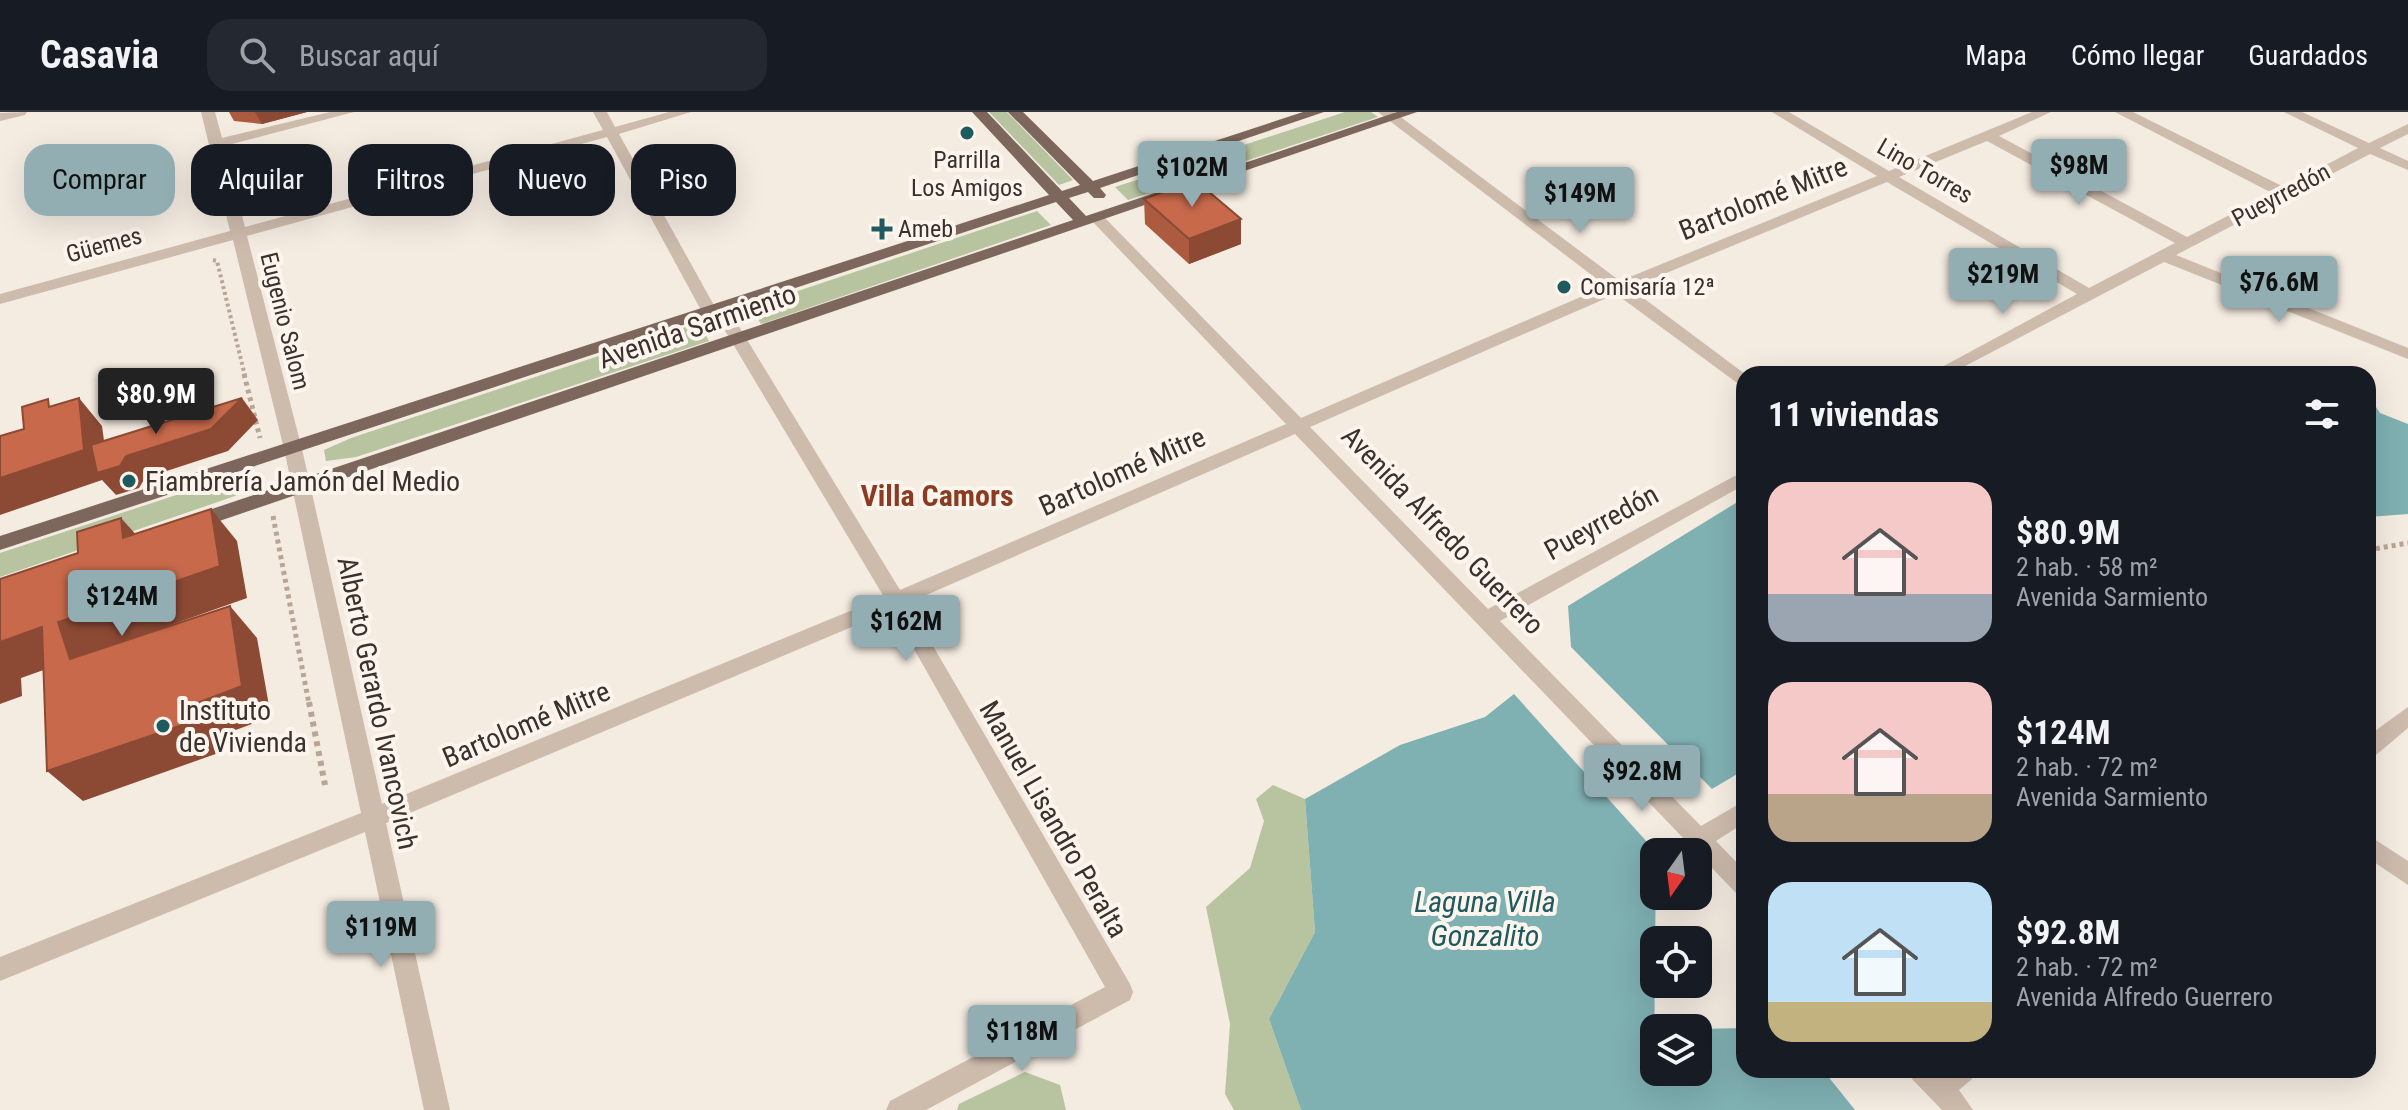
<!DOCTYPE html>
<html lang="es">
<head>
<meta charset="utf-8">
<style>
	:root { --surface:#171b24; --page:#242831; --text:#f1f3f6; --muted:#9ea1a6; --line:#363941; --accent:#92aeb2 }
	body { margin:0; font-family:"Roboto Condensed",sans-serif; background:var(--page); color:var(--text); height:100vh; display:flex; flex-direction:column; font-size:30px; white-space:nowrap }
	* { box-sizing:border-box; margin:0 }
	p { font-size:26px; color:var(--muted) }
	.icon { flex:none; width:44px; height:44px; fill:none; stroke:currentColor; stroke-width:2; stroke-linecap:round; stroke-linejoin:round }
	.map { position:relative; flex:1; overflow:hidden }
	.drawer { position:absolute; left:1736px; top:254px; width:640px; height:712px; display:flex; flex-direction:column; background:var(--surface); border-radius:24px; box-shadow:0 8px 32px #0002 }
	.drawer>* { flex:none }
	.guide { position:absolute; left:24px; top:32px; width:760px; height:72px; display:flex; gap:16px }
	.needle { width:52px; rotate:194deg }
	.controls { position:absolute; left:1640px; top:726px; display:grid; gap:16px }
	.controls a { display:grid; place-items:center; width:72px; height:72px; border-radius:16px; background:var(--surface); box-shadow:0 8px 32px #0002; font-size:40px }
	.price { position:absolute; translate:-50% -68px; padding:0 18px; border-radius:8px; background:var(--accent); color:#111; font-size:26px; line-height:52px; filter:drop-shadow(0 2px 4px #0008) }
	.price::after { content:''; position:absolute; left:50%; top:48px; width:24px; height:18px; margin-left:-12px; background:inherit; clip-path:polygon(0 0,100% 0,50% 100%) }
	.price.active { background:#222; color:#fff }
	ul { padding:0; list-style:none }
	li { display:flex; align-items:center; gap:24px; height:200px; padding:0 32px }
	li span { display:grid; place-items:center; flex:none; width:224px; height:160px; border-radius:24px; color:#555 }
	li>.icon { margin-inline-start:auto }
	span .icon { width:96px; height:96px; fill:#fffc; stroke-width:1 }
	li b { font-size:34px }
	h2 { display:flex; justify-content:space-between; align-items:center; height:96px; padding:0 32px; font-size:34px }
	.pill { padding:0 28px; border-radius:24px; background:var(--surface); box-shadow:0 8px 32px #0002; font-size:28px; line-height:72px }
	.pill.active { background:var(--accent); color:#111 }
	header { display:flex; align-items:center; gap:48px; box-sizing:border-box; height:112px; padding:0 40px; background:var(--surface); border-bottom:2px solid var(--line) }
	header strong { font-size:38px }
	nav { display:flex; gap:44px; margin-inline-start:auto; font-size:28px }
	.search { width:560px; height:72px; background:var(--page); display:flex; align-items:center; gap:20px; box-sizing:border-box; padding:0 28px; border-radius:24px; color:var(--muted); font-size:30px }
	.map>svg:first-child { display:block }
</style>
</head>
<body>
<header>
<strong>Casavia</strong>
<div class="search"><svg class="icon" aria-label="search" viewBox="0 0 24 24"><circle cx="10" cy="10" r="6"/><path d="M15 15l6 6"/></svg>Buscar aquí</div>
<nav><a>Mapa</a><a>Cómo llegar</a><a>Guardados</a></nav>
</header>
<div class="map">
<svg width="2408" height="998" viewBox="0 0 2408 998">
	<rect width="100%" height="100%" fill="#f4ebe1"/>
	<path fill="#b8c4a0" d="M 989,0 L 1007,0 L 1073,68 L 1059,73 Z
		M 1345,0 L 1371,0 L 1378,5 L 1128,88 L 1115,75 Z
		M 1037,99 L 1051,113 L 761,212 L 750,195 Z
		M 698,211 L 709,229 L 356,345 L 326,349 L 324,338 L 351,326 Z
		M 231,365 L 242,371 L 242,378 L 235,384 L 0,465 L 0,441 Z
		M 1273,673 L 1305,687 L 1315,820 L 1269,907 L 1301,998 L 1234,998 L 1225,982 L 1230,912 L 1206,795 L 1250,756 L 1264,709 L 1256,687 Z
		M 1025,960 L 1060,973 L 1066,998 L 957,998 L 959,992 Z"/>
	<path fill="#7fb0b2" d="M 2368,283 L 2380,301 L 2408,312 L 2408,402 L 2368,405 Z
		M 1744,386 L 1744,658 L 1712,677 L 1571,535 L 1568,494 Z
		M 1514,582 L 1656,740 L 1654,960 L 1698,960 L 1698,917 L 1744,916 L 1744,958 L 1823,958 L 1855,998 L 1301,998 L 1269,907 L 1315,820 L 1305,687 L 1400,633 L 1485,605 Z"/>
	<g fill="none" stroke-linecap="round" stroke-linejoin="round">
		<path stroke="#b9a596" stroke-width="4" stroke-dasharray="3 3" stroke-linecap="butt" d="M 213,148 L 217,149 L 245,264"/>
		<path stroke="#b9a596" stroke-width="5" stroke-dasharray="4 4" stroke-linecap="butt" d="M 244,262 L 260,326
			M 273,404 L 309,592
			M 2368,438 L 2408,431"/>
		<path stroke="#b9a596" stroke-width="6" stroke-dasharray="5 5" stroke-linecap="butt" d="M 309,590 L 325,673"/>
		<path fill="#cdbbac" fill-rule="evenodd" d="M 27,0 L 25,3 L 0,9 L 0,1 Z
			M 201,0 L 215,0 L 222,26 L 330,0 L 354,0 L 224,34 L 245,115 L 603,18 L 593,0 L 607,0 L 615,15 L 669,0 L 691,0 L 619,22 L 716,197 L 735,208 L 900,478 L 1286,312 L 1092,109 L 1092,103 L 1102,103 L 1301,306 L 1606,174 L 1378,0 L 1394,0 L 1620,169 L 1877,64 L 1772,0 L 1789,0 L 1889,59 L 2032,0 L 2051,0 L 1999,24 L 2187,125 L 2272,81 L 2115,0 L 2133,0 L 2284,75 L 2358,36 L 2284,0 L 2302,0 L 2369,31 L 2408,12 L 2408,22 L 2380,36 L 2408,49 L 2408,58 L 2370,42 L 2176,143 L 2408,236 L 2408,247 L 2164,150 L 1950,262 L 1929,262 L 2077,182 L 1887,70 L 1630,176 L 1745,262 L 1744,276 L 1616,182 L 1310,315 L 1488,497 L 1744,359 L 1744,373 L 1500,509 L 1701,714 L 1744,689 L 1744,711 L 1716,729 L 1744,758 L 1744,785 L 1736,781 L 1295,322 L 908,491 L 1130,872 L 1133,880 L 1130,888 L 926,998 L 886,998 L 890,989 L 1105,875 L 892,498 L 386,711 L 450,998 L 424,998 L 365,720 L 0,869 L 0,845 L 361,701 L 284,337 L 233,128 L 0,192 L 0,182 L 230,119 ZM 607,25 L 702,200 L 721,212 L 884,485 L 382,692 L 302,337 L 247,124 ZM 1987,29 L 2175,131 L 2089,176 L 1899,65 Z
			M 2408,595 L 2408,616 L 2376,643 L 2368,646 L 2368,624 Z
			M 2368,723 L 2408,749 L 2408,773 L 2368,746 Z
			M 1908,958 L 1976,958 L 1972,967 L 1959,978 L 1973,998 L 1942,998 L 1912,967 Z"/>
		<path fill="#7d675c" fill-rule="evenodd" d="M 972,0 L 987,0 L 1062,79 L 1080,73 L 1008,0 L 1023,0 L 1093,69 L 1303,0 L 1324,0 L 1100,76 L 1106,83 L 1104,86 L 1094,86 L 1088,80 L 1069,86 L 1086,104 L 1397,0 L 1417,0 L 196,417 L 182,417 L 180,412 L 182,407 L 1073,108 L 1056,90 L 0,438 L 0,424 L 1049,83 Z"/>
	</g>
	<path fill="#ac5a40" d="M 229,0 L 307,0 L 262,12 L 234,9 Z
		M 1144,87 L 1241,107 L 1241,132 L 1189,152 L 1145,112 Z"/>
	<path fill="#8c4a34" d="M 255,0 L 307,0 L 262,12 Z
		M 1241,107 L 1241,132 L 1189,152 L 1189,127 Z
		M 79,286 L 102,314 L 108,358 L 126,344 L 242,286 L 258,308 L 228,339 L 145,366 L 139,376 L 116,383 L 102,368 L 0,403 L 0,366 Z
		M 211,397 L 237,429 L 247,486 L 21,566 L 22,584 L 0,592 L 0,530 L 58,510 Z
		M 121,406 L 150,438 L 123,426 Z
		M 230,494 L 257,526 L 271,605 L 222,623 L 224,639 L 83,689 L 47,659 L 192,593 Z"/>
	<path fill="#c8694b" stroke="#8c4a34" stroke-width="2" d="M 1195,68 L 1241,107 L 1189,127 L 1144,87 Z
		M 79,286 L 84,338 L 0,366 L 0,324 L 24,317 L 22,295 L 48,287 L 49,295 Z
		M 242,286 L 211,317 L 126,344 L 120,354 L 97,361 L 91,333 Z
		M 211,397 L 220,454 L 58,510 L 70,547 L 230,494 L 242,574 L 192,593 L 194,609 L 47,659 L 42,515 L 0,530 L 0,467 L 78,441 L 77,420 L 121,406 L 123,426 Z"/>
	<g fill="#1f5a5e" stroke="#fbf5ee" stroke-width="3">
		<circle cx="967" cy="21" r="8"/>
		<path d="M878 105h8v8h8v8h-8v8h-8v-8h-8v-8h8z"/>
		<circle cx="1564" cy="175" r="8"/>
		<circle cx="129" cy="369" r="8"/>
		<circle cx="163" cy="614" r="8"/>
	</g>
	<g text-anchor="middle" stroke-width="8" stroke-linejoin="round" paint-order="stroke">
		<g font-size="24" fill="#3b302b" stroke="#fbf5ee" text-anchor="start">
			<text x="967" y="56" text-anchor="middle">Parrilla<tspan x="967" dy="28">Los Amigos</tspan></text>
			<text x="898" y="125">Ameb</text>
			<text x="1580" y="183">Comisaría 12ª</text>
		</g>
		<g font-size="24" fill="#3b302b" stroke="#fbf5ee">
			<text transform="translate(1925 59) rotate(30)" y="8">Lino Torres</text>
			<text transform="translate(2281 83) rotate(-28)" y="8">Pueyrredón</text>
			<text transform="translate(104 133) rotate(-15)" y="8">Güemes</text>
			<text transform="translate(285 209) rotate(76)" y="8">Eugenio Salom</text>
		</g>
		<g font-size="28" fill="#3b302b" stroke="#fbf5ee">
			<text transform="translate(1763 86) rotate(-22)" y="10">Bartolomé Mitre</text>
			<text transform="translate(697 214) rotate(-19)" y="10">Avenida Sarmiento</text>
			<text transform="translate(1122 359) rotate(-24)" y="10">Bartolomé Mitre</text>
			<text transform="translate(1601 410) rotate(-29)" y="10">Pueyrredón</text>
			<text transform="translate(1443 418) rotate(46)" y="10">Avenida Alfredo Guerrero</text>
			<text transform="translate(378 591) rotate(78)" y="10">Alberto Gerardo Ivancovich</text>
			<text transform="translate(526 612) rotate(-23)" y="10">Bartolomé Mitre</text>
			<text transform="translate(1054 707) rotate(60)" y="10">Manuel Lisandro Peralta</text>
		</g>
		<g font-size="28" fill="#3b302b" stroke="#fbf5ee" text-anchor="start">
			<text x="145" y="379">Fiambrería Jamón del Medio</text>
			<text x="179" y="608">Instituto<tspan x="179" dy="32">de Vivienda</tspan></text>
		</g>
		<g font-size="30" font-weight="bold" fill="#8c3b22" stroke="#fbf5ee">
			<text x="937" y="394">Villa Camors</text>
		</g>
		<g font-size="30" font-style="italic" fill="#1f5a5e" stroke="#fbf5ee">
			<text x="1485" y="800">Laguna Villa<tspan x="1485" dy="34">Gonzalito</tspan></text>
		</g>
	</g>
</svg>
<div class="controls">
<a><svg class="needle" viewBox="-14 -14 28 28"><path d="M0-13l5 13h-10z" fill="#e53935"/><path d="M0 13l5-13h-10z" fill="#9ea1a6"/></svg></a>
<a><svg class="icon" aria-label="locate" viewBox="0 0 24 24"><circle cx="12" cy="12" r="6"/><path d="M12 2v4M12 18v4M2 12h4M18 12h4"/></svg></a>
<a><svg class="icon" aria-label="layers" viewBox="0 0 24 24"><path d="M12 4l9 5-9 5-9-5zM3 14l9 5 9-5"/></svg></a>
</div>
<b class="price" style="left:2079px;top:95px">$98M</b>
<b class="price" style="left:1192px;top:97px">$102M</b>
<b class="price" style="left:1580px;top:123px">$149M</b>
<b class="price" style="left:2003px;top:204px">$219M</b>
<b class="price" style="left:2279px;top:212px">$76.6M</b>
<b class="price active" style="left:156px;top:324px">$80.9M</b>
<b class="price" style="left:122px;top:526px">$124M</b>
<b class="price" style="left:906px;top:551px">$162M</b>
<b class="price" style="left:1642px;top:701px">$92.8M</b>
<b class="price" style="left:381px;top:857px">$119M</b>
<b class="price" style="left:1022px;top:961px">$118M</b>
<div class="guide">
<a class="pill active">Comprar</a>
<a class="pill">Alquilar</a>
<a class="pill">Filtros</a>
<a class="pill">Nuevo</a>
<a class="pill">Piso</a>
</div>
<section class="drawer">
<h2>11 viviendas<svg class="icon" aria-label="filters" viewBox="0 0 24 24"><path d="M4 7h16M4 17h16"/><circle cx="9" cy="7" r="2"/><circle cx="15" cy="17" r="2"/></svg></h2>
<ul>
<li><span style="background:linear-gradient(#f6c9c9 70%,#9aa5b1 0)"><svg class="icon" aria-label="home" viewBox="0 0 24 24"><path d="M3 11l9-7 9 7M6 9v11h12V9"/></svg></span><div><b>$80.9M</b><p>2 hab. · 58 m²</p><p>Avenida Sarmiento</p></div></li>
<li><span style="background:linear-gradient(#f6c9c9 70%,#b9a48a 0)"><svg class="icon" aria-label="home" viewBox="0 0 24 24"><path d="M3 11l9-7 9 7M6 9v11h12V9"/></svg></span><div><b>$124M</b><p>2 hab. · 72 m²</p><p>Avenida Sarmiento</p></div></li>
<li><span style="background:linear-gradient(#bfe0f5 75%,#c2b280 0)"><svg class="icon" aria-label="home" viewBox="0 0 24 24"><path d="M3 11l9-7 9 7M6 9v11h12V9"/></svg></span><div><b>$92.8M</b><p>2 hab. · 72 m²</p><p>Avenida Alfredo Guerrero</p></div></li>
</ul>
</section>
</div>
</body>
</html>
